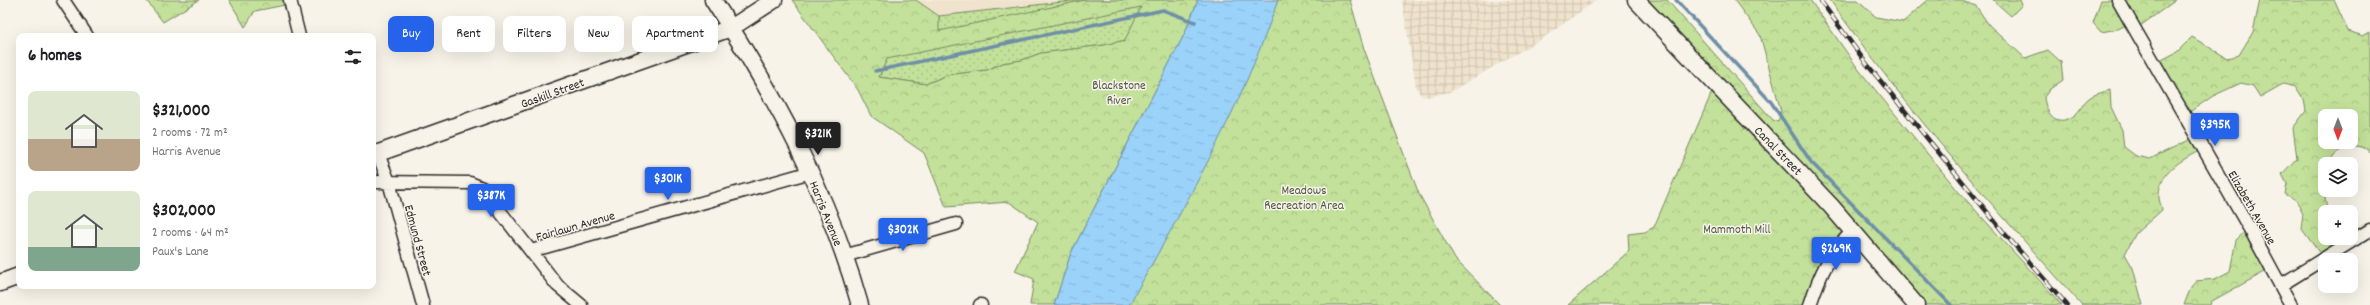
<!DOCTYPE html>
<html lang="en">
<head>
<meta charset="utf-8">
<style>
	:root { --surface:#fff; --page:#f2f2f2; --text:#202124; --muted:#757577; --accent:#2563eb }
	body { margin:0; font-family:Dekko,sans-serif; background:var(--page); color:var(--text); height:100vh; display:flex; flex-direction:column; font-size:15px; white-space:nowrap }
	* { box-sizing:border-box; margin:0 }
	p { font-size:13px; color:var(--muted) }
	.icon { flex:none; width:22px; height:22px; fill:none; stroke:currentColor; stroke-width:2; stroke-linecap:round; stroke-linejoin:round }
	.map { position:relative; flex:1; overflow:hidden }
	.sheet { position:absolute; left:16px; top:33px; width:360px; height:256px; display:flex; flex-direction:column; background:var(--surface); border-radius:8px; box-shadow:0 4px 16px #0002 }
	.sheet>* { flex:none }
	.guide { position:absolute; left:388px; top:16px; width:380px; height:36px; display:flex; gap:8px }
	.needle { width:26px; rotate:180deg }
	.buttons { position:absolute; left:2318px; top:109px; display:grid; gap:8px }
	.buttons a { display:grid; place-items:center; width:40px; height:40px; border-radius:8px; background:var(--surface); box-shadow:0 4px 16px #0002; font-size:20px }
	.price { position:absolute; translate:-50% -34px; padding:0 9px; border-radius:4px; background:var(--accent); color:#fff; font-size:13px; line-height:26px; filter:drop-shadow(0 1px 2px #0008) }
	.price::after { content:''; position:absolute; left:50%; top:24px; width:12px; height:9px; margin-left:-6px; background:inherit; clip-path:polygon(0 0,100% 0,50% 100%) }
	.price.selected { background:#222; color:#fff }
	ul { padding:0; list-style:none }
	li { display:flex; align-items:center; gap:12px; height:100px; padding:0 12px }
	li span { display:grid; place-items:center; flex:none; width:112px; height:80px; border-radius:8px; color:#555 }
	li>.icon { margin-inline-start:auto }
	span .icon { width:48px; height:48px; fill:#fffc; stroke-width:1 }
	li b { font-size:17px }
	h2 { display:flex; justify-content:space-between; align-items:center; height:48px; padding:0 12px; font-size:17px }
	.chip { padding:0 14px; border-radius:8px; background:var(--surface); box-shadow:0 4px 16px #0002; font-size:14px; line-height:36px }
	.chip.selected { background:var(--accent); color:#fff }
	.map>svg:first-child { display:block }
</style>
</head>
<body>
<div class="map">
<svg width="2370" height="305" viewBox="0 0 2370 305">
	<defs>
		<pattern id="industrial-grid" width="8" height="8" patternUnits="userSpaceOnUse"><rect width="8" height="8" fill="#efe3cd"/><path d="M0 4h8M4 0v8" fill="none" stroke="#cdc3b0"/></pattern>
		<pattern id="grass-dots" width="8" height="8" patternUnits="userSpaceOnUse"><rect width="8" height="8" fill="#c3e19a"/><path d="M2 2h.1M6 6h.1" fill="none" stroke="#a8c185" stroke-width="1.8" stroke-linecap="round"/></pattern>
		<pattern id="forest-crowns" width="20" height="18" patternUnits="userSpaceOnUse"><rect width="20" height="18" fill="#c3e19a"/><path d="M2 6a3 3 0 1 1 6 0M12 15a3 3 0 1 1 6 0" fill="none" stroke="#a8c185"/></pattern>
		<pattern id="water-ripples" width="26" height="14" patternUnits="userSpaceOnUse"><rect width="26" height="14" fill="#9ad2fa"/><path d="M2 4q2-2 4 0t4 0M15 11q2-2 4 0t4 0" fill="none" stroke="#85b4d6"/></pattern>
	</defs>
	<rect width="100%" height="100%" fill="#f7f3e8"/>
	<filter id="ink" filterUnits="userSpaceOnUse"><feTurbulence type="fractalNoise" baseFrequency=".025" numOctaves="2"/><feDisplacementMap in="SourceGraphic" scale="8" xChannelSelector="R" yChannelSelector="G"/><feConvolveMatrix kernelMatrix="1 2 1 2 8 2 1 2 1" color-interpolation-filters="sRGB"/></filter>
	<g filter="url(#ink)">
		<path fill="#efe3cd" d="M 916,0 L 1081,0 L 939,16 Z"/>
		<path fill="url(#industrial-grid)" d="M 1402,0 L 1597,0 L 1543,38 L 1450,92 L 1427,97 L 1420,94 L 1416,87 Z"/>
		<path fill="url(#grass-dots)" stroke="#778662" d="M 1080,0 L 1174,0 L 1141,48 L 1121,41 L 1105,45 L 1041,53 L 1022,60 L 1003,63 L 987,70 L 947,75 L 926,84 L 879,77 L 887,58 L 938,38 L 939,16 Z"/>
		<path fill="url(#forest-crowns)" stroke="#778662" fill-rule="evenodd" d="M 146,0 L 199,0 L 163,22 Z
			M 229,0 L 284,0 L 285,5 L 255,11 L 245,27 Z
			M 792,0 L 916,0 L 939,16 L 939,31 L 1085,0 L 1198,0 L 1184,35 L 1071,253 L 1054,305 L 1030,305 L 1034,279 L 1015,271 L 1038,222 L 1009,202 L 946,207 L 924,153 L 871,116 L 858,90 ZM 1141,7 L 1124,42 L 1121,41 L 1104,45 L 1041,53 L 1022,60 L 1003,63 L 987,70 L 947,75 L 926,84 L 879,77 L 887,59 Z
			M 1272,0 L 1350,0 L 1364,49 L 1419,194 L 1455,259 L 1500,305 L 1124,305 Z
			M 1640,0 L 1667,0 L 1773,120 L 1778,122 L 1781,111 L 1760,35 L 1734,0 L 1810,0 L 1859,70 L 1958,191 L 2062,305 L 1916,305 L 1852,233 L 1808,305 L 1568,305 L 1629,251 L 1628,234 L 1645,232 L 1654,227 L 1712,92 Z
			M 1830,0 L 1858,0 L 1876,17 L 1903,22 L 1928,0 L 1959,0 L 1976,6 L 1989,25 L 2025,58 L 2048,50 L 2061,62 L 2063,80 L 2050,89 L 2044,97 C 2046,115 2057,128 2075,115 C 2081,110 2083,102 2089,98 C 2094,94 2104,92 2110,90 L 2111,107 L 2122,130 L 2124,147 L 2136,156 L 2150,159 L 2193,138 L 2201,150 C 2183,159 2157,173 2159,198 C 2159,202 2162,206 2162,210 L 2136,233 L 2125,254 L 2133,268 L 2143,305 L 2082,305 C 1993,207 1906,109 1830,0 Z
			M 1993,0 L 2020,0 L 2022,5 L 2011,16 Z
			M 2101,0 L 2176,0 L 2136,29 L 2128,24 L 2118,29 L 2101,32 L 2093,23 Z
			M 2260,0 L 2334,0 L 2348,31 L 2363,36 L 2370,32 L 2370,153 C 2361,139 2333,149 2330,164 L 2325,164 C 2325,182 2323,196 2328,212 L 2325,212 L 2325,238 L 2343,238 L 2346,244 L 2324,259 L 2301,228 L 2303,214 L 2296,200 L 2285,194 L 2287,184 L 2282,174 L 2297,158 L 2293,128 L 2306,111 L 2304,100 L 2296,87 L 2283,84 L 2260,97 L 2253,86 L 2241,83 L 2213,96 L 2185,115 L 2154,64 L 2177,52 L 2192,37 L 2227,58 L 2239,55 L 2253,32 ZM 2325,116 L 2351,116 L 2351,142 L 2325,142 Z
			M 2248,229 L 2270,269 L 2212,301 L 2210,305 L 2184,305 L 2191,287 L 2196,281 L 2215,279 L 2230,271 L 2236,240 Z"/>
		<path fill="url(#water-ripples)" stroke="#6e8fa7" d="M 1198,0 L 1278,0 C 1242,107 1184,207 1129,305 L 1054,305 L 1071,253 L 1184,35 Z"/>
		<g fill="none" stroke-linecap="round" stroke-linejoin="round">
			<path stroke="#6e8fa7" stroke-width="3.5" d="M 1676,0 L 1771,102 L 1811,162 L 1951,305
				M 875,71 L 1163,10 L 1195,22"/>
			<defs>
				<path id="street" d="M 63,0 L 87,36
					M 290,0 L 299,36
					M 2118,0 L 2251,231 L 2291,305
					M 378,154 L 389,182 L 423,305
					M 373,182 L 470,183 L 482,188 L 557,285 L 581,305
					M 531,251 L 811,172
					M 844,256 L 956,224
					M 2281,285 L 2370,230
					M 980,305 L 981,305
					M 1810,305 C 1820,274 1829,254 1853,231"/>
				<path id="secondary" d="M 713,0 C 775,95 829,195 860,305
					M 1636,0 L 1831,206 L 1916,305
					M 373,155 L 731,28 L 774,0
					M 0,283 L 19,276"/>
			</defs>
			<use href="#street" stroke="#2b2b2b" stroke-width="15"/>
			<use href="#secondary" stroke="#2b2b2b" stroke-width="19"/>
			<use href="#street" stroke="#f7f3e8" stroke-width="12"/>
			<use href="#secondary" stroke="#f7f3e8" stroke-width="16"/>
			<defs>
				<path id="rail" d="M 1820,0 L 1866,63 L 2005,234 L 2067,305"/>
			</defs>
			<use href="#rail" stroke="#2b2b2b" stroke-width="4.5"/>
			<use href="#rail" stroke="#f7f3e8" stroke-width="3" stroke-dasharray="9" stroke-linecap="butt"/>
		</g>
	</g>
	<g text-anchor="middle" stroke-width="3" stroke-linejoin="round" paint-order="stroke">
		<g font-size="13" fill="#515847" stroke="#f7f3e8">
			<text x="1119" y="89">Blackstone<tspan x="1119" dy="15">River</tspan></text>
			<text x="1304" y="194">Meadows<tspan x="1304" dy="15">Recreation Area</tspan></text>
			<text x="1737" y="233">Mammoth Mill</text>
		</g>
		<g font-size="13" fill="#2b2b2b" stroke="#f7f3e8">
			<text transform="translate(552 92) rotate(-20)" y="5">Gaskill Street</text>
			<text transform="translate(1779 150) rotate(46)" y="5">Canal Street</text>
			<text transform="translate(2253 207) rotate(60)" y="5">Elizabeth Avenue</text>
			<text transform="translate(827 213) rotate(68)" y="5">Harris Avenue</text>
			<text transform="translate(575 225) rotate(-16)" y="5">Fairlawn Avenue</text>
			<text transform="translate(419 240) rotate(75)" y="5">Edmund Street</text>
		</g>
	</g>
</svg>
<div class="buttons">
<a><svg class="needle" viewBox="-14 -14 28 28"><path d="M0-13l5 13h-10z" fill="#e53935"/><path d="M0 13l5-13h-10z" fill="#757577"/></svg></a>
<a><svg class="icon" aria-label="layers" viewBox="0 0 24 24"><path d="M12 4l9 5-9 5-9-5zM3 14l9 5 9-5"/></svg></a>
<a>+</a>
<a>−</a>
</div>
<b class="price" style="left:2215px;top:147px">$395K</b>
<b class="price selected" style="left:818px;top:156px">$321K</b>
<b class="price" style="left:668px;top:201px">$301K</b>
<b class="price" style="left:491px;top:218px">$387K</b>
<b class="price" style="left:903px;top:252px">$302K</b>
<b class="price" style="left:1836px;top:271px">$269K</b>
<div class="guide">
<a class="chip selected">Buy</a>
<a class="chip">Rent</a>
<a class="chip">Filters</a>
<a class="chip">New</a>
<a class="chip">Apartment</a>
</div>
<section class="sheet">
<h2>6 homes<svg class="icon" aria-label="filters" viewBox="0 0 24 24"><path d="M4 7h16M4 17h16"/><circle cx="9" cy="7" r="2"/><circle cx="15" cy="17" r="2"/></svg></h2>
<ul>
<li><span style="background:linear-gradient(#dfe7d0 60%,#b9a48a 0)"><svg class="icon" aria-label="home" viewBox="0 0 24 24"><path d="M3 11l9-7 9 7M6 9v11h12V9"/></svg></span><div><b>$321,000</b><p>2 rooms · 72 m²</p><p>Harris Avenue</p></div></li>
<li><span style="background:linear-gradient(#dfe7d0 70%,#7fa58c 0)"><svg class="icon" aria-label="home" viewBox="0 0 24 24"><path d="M3 11l9-7 9 7M6 9v11h12V9"/></svg></span><div><b>$302,000</b><p>2 rooms · 64 m²</p><p>Paux's Lane</p></div></li>
</ul>
</section>
</div>
</body>
</html>
